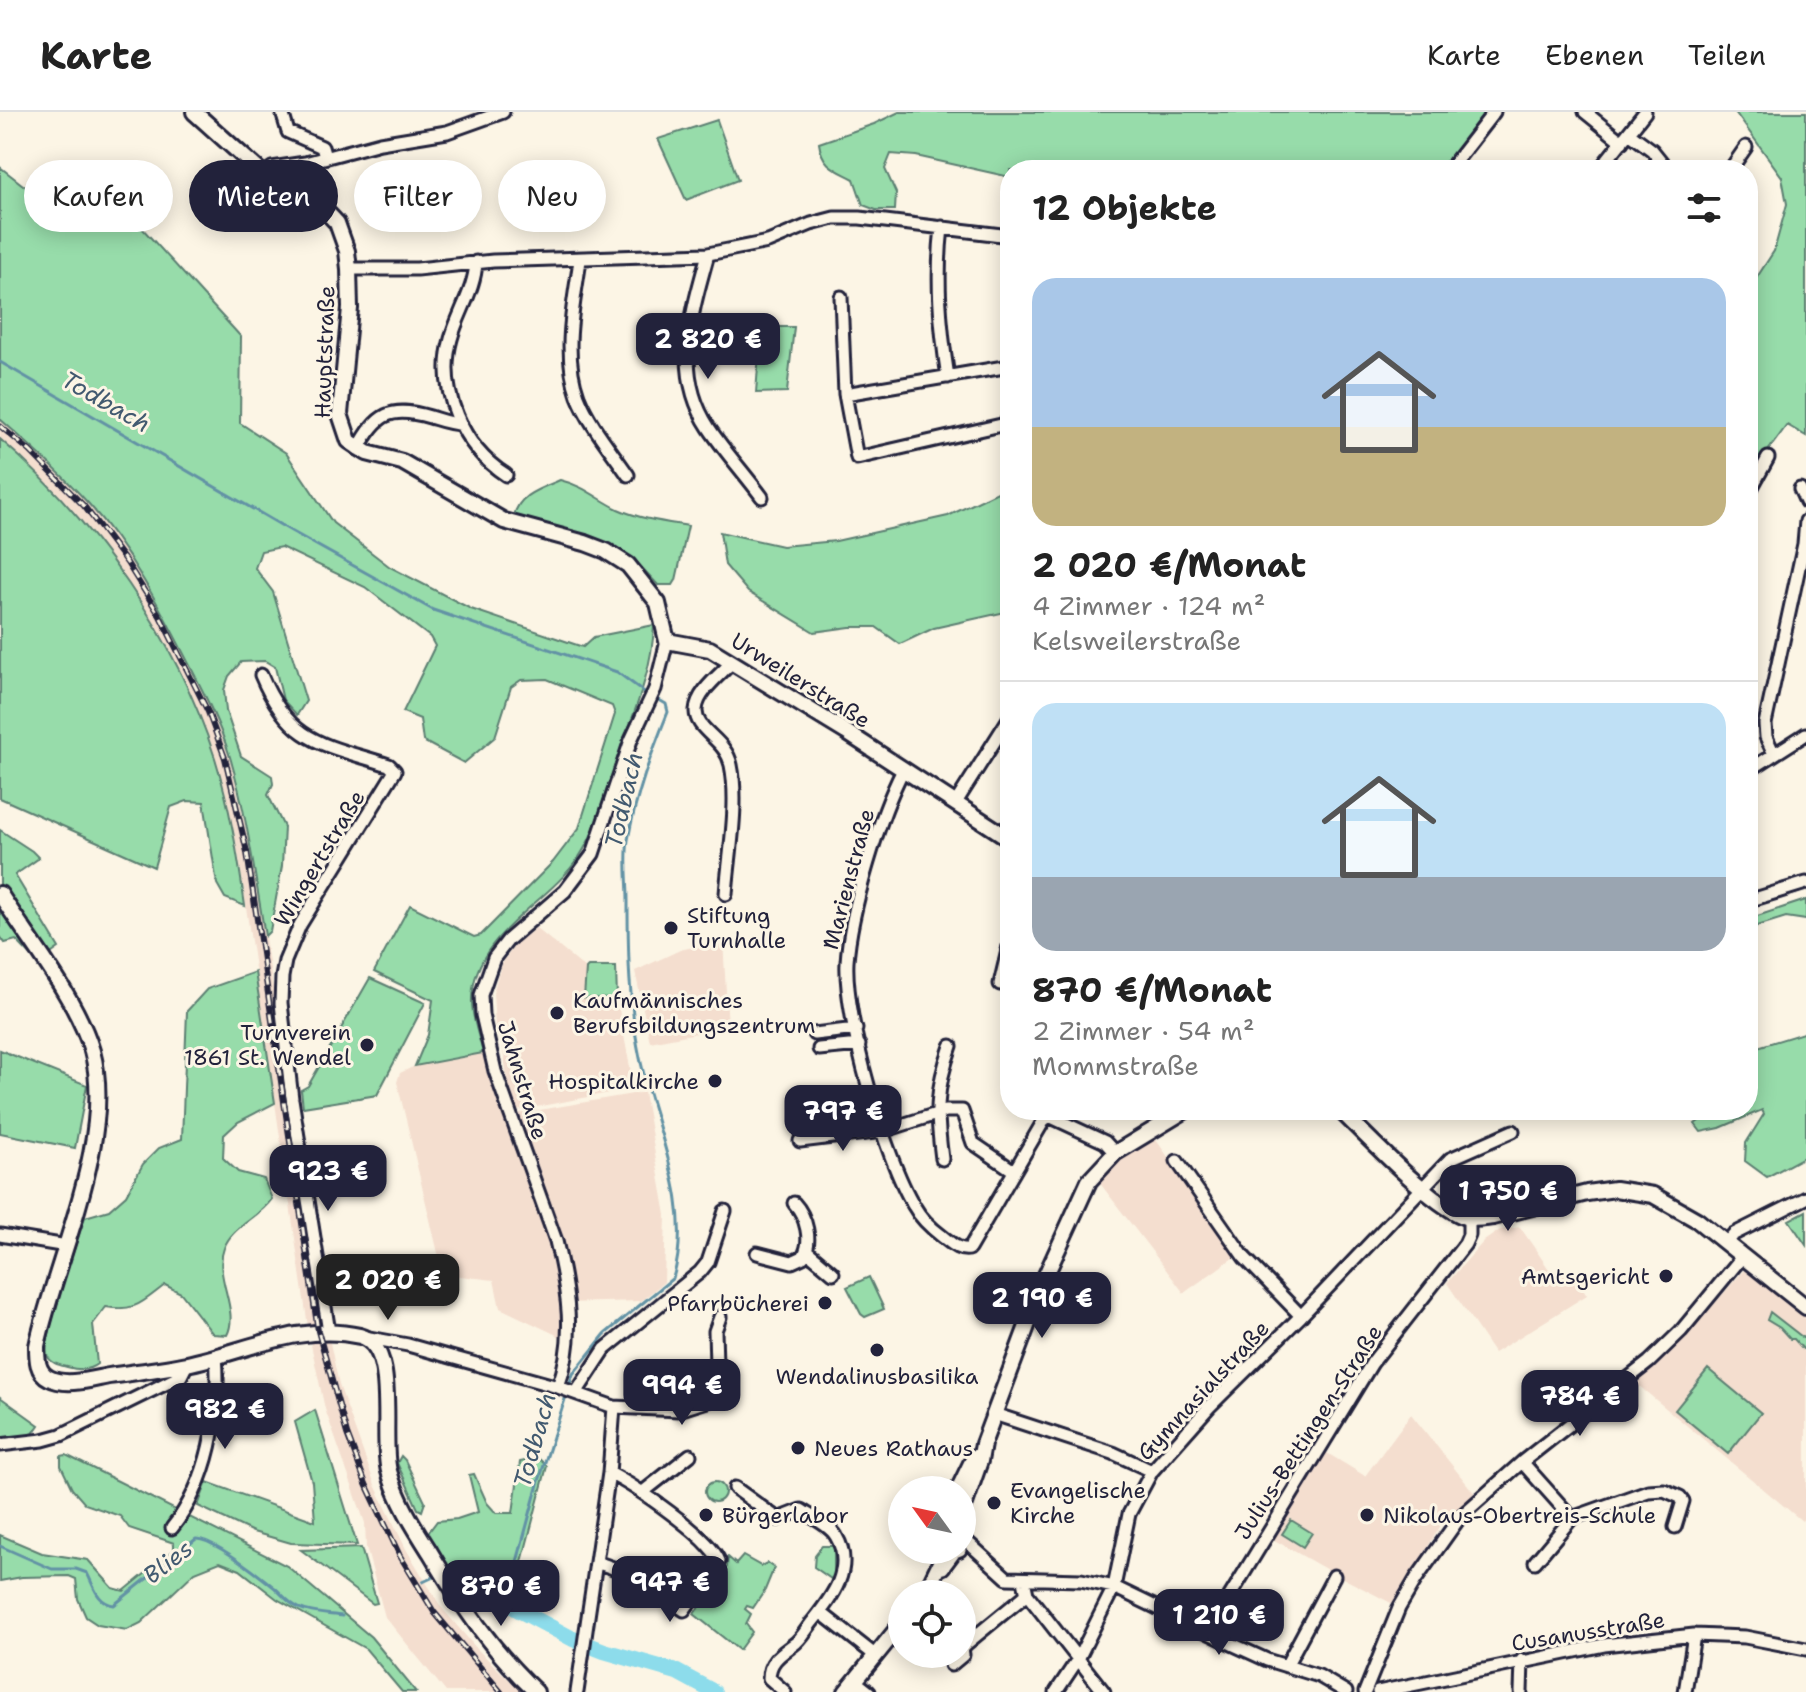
<!DOCTYPE html>
<html lang="de">
<head>
<meta charset="utf-8">
<style>
	:root { --surface:#fff; --page:#f6f6f6; --text:#222; --muted:#767676; --line:#e0e0e0; --accent:#22223b }
	body { margin:0; font-family:"Shantell Sans",sans-serif; background:var(--page); color:var(--text); height:100vh; display:flex; flex-direction:column; font-size:30px; white-space:nowrap }
	* { box-sizing:border-box; margin:0 }
	p { font-size:26px; color:var(--muted) }
	.icon { flex:none; width:44px; height:44px; fill:none; stroke:currentColor; stroke-width:2; stroke-linecap:round; stroke-linejoin:round }
	.map { position:relative; flex:1; overflow:hidden }
	.drawer { position:absolute; left:1000px; top:48px; width:758px; height:960px; display:flex; flex-direction:column; background:var(--surface); border-radius:32px; box-shadow:0 4px 20px #0003 }
	.drawer>* { flex:none }
	.hud { position:absolute; left:24px; top:48px; width:760px; height:72px; display:flex; gap:16px }
	.needle { width:52px; rotate:303deg }
	.tools { position:absolute; left:888px; top:1364px; display:grid; gap:16px }
	.tools a { display:grid; place-items:center; width:88px; height:88px; border-radius:50%; background:var(--surface); box-shadow:0 4px 20px #0003; font-size:40px }
	.price { position:absolute; translate:-50% -68px; padding:0 18px; border-radius:16px; background:var(--accent); color:#fff; font-size:26px; line-height:52px; filter:drop-shadow(0 2px 4px #0008) }
	.price::after { content:''; position:absolute; left:50%; top:48px; width:24px; height:18px; margin-left:-12px; background:inherit; clip-path:polygon(0 0,100% 0,50% 100%) }
	.price.active { background:#222; color:#fff }
	ul { padding:0; list-style:none }
	li { display:grid; align-content:center; gap:16px; height:424px; padding:0 32px }
	li+li { border-top:2px solid var(--line) }
	li span { display:grid; place-items:center; height:248px; border-radius:24px; color:#555 }
	li>.icon { margin-inline-start:auto }
	span .icon { width:144px; height:144px; fill:#fffc; stroke-width:1 }
	li b { font-size:34px }
	h2 { display:flex; justify-content:space-between; align-items:center; height:96px; padding:0 32px; font-size:34px }
	.chip { padding:0 28px; border-radius:36px; background:var(--surface); box-shadow:0 4px 20px #0003; font-size:28px; line-height:72px }
	.chip.active { background:var(--accent); color:#fff }
	header { display:flex; align-items:center; gap:48px; box-sizing:border-box; height:112px; padding:0 40px; background:var(--surface); border-bottom:2px solid var(--line) }
	header strong { font-size:38px }
	nav { display:flex; gap:44px; margin-inline-start:auto; font-size:28px }
	.map>svg:first-child { display:block }
</style>
</head>
<body>
<header>
<strong>Karte</strong>
<nav><a>Karte</a><a>Ebenen</a><a>Teilen</a></nav>
</header>
<div class="map">
<svg width="1806" height="1580" viewBox="0 0 1806 1580">
	<rect width="100%" height="100%" fill="#fcf5e5"/>
	<filter id="ink" filterUnits="userSpaceOnUse"><feTurbulence type="fractalNoise" baseFrequency=".0125" numOctaves="2"/><feDisplacementMap in="SourceGraphic" scale="16" xChannelSelector="R" yChannelSelector="G"/><feConvolveMatrix kernelMatrix="1 2 1 2 8 2 1 2 1" color-interpolation-filters="sRGB"/></filter>
	<g filter="url(#ink)">
		<path fill="#f4decf" d="M 0,307 L 34,336 L 90,393 L 133,451 L 165,504 L 213,599 L 230,645 L 251,738 L 329,1226 L 339,1273 L 375,1373 L 406,1437 L 441,1495 L 477,1537 L 522,1580 L 446,1580 L 385,1505 L 366,1435 L 365,1411 L 325,1297 L 310,1228 L 238,741 L 199,603 L 152,510 L 118,457 L 75,402 L 22,346 L 0,327 Z
			M 536,816 L 586,857 L 585,886 L 617,887 L 634,976 L 511,1000 L 503,934 L 495,915 L 493,881 L 501,853 L 516,831 Z
			M 723,828 L 728,915 L 650,930 L 635,859 L 680,838 Z
			M 483,941 L 505,1004 L 644,980 L 666,1103 L 664,1170 L 641,1189 L 564,1191 L 563,1226 L 500,1196 L 494,1168 L 443,1162 L 397,970 L 400,961 L 415,954 Z
			M 1154,1025 L 1237,1143 L 1184,1181 L 1099,1070 L 1114,1053 Z
			M 1520,1115 L 1555,1166 L 1571,1157 L 1587,1183 L 1494,1241 L 1447,1171 L 1484,1129 L 1500,1118 Z
			M 1745,1157 L 1806,1206 L 1806,1404 L 1802,1409 L 1633,1269 L 1677,1234 Z
			M 1411,1302 L 1475,1382 L 1441,1413 L 1393,1492 L 1331,1460 L 1269,1425 L 1322,1338 L 1365,1364 Z"/>
		<path fill="#97dcaa" stroke="#5c7f72" stroke-width="2" d="M 899,0 L 1486,0 L 1443,58 L 1010,58 L 1010,65 L 916,44 L 891,42 L 885,57 L 896,81 L 895,98 L 876,98 L 863,93 L 854,67 C 835,57 822,54 819,31 L 874,12 Z
			M 1735,0 L 1806,0 L 1806,324 L 1787,313 L 1748,366 L 1748,179 L 1774,139 L 1787,92 L 1782,65 Z
			M 717,8 L 738,68 L 686,88 L 658,27 Z
			M 0,55 L 32,80 L 112,83 L 241,225 L 240,311 L 286,341 L 333,411 L 390,455 L 471,497 L 583,535 L 594,525 L 654,513 C 652,563 631,607 615,654 C 605,684 597,719 579,745 C 546,794 474,821 472,887 C 471,904 479,924 483,941 L 415,954 L 428,923 L 433,888 L 374,860 L 410,793 L 474,825 L 481,823 L 553,750 L 579,716 L 615,602 L 612,594 L 547,567 L 521,568 L 511,575 L 495,625 L 464,651 L 423,629 L 420,607 L 403,600 L 435,534 L 430,525 L 365,475 L 281,435 L 261,439 L 255,456 L 273,480 L 306,589 L 297,603 L 283,588 L 275,555 L 265,549 L 241,550 L 229,564 L 224,578 L 226,599 L 241,644 L 272,664 L 273,672 L 268,683 L 284,715 L 282,754 L 270,819 L 265,824 C 255,764 247,703 230,645 C 220,612 204,581 188,550 C 160,495 130,438 88,391 C 61,361 31,334 0,307 Z
			M 761,215 L 794,215 L 787,280 L 756,281 Z
			M 0,327 C 96,410 176,525 215,646 C 230,694 238,745 245,794 L 225,786 L 217,772 L 204,690 L 187,689 L 171,695 L 154,755 L 0,686 Z
			M 560,368 C 582,373 598,387 618,397 C 640,407 664,410 688,414 L 676,468 L 673,473 L 658,473 L 634,447 L 607,431 L 514,404 C 519,382 540,377 560,368 Z
			M 1010,374 L 1010,499 L 934,516 L 900,532 L 876,515 L 850,515 L 814,520 L 748,480 L 725,453 L 720,420 L 782,434 L 836,429 L 948,404 Z
			M 0,718 L 32,739 L 39,746 L 15,763 L 59,836 L 38,851 L 16,828 L 5,831 L 0,824 Z
			M 1806,788 L 1806,808 L 1786,805 L 1748,817 L 1748,807 Z
			M 588,855 L 616,855 L 617,887 L 584,886 L 586,857 Z
			M 255,860 L 275,991 L 238,1010 L 224,1023 L 223,1046 L 238,1060 L 264,1067 L 272,1087 C 258,1107 232,1114 224,1136 C 213,1164 240,1198 227,1223 L 213,1222 L 181,1181 L 165,1173 C 142,1190 136,1200 106,1195 L 93,1212 L 97,1252 C 88,1259 78,1258 67,1255 C 59,1253 50,1251 47,1243 C 42,1227 78,1127 85,1105 L 109,1098 L 126,1083 L 143,1052 L 159,1036 L 182,1027 L 187,899 L 207,877 Z
			M 370,866 L 425,891 L 377,983 L 303,995 L 301,978 L 308,974 Z
			M 1806,920 L 1806,1044 L 1767,1065 L 1745,1049 L 1746,1031 L 1764,1002 L 1762,998 L 1720,1016 L 1701,1020 L 1695,1012 L 1708,1002 L 1707,998 L 1748,998 L 1748,938 Z
			M 0,938 L 87,973 L 75,1036 L 0,1021 Z
			M 1806,1099 L 1806,1133 L 1789,1108 Z
			M 869,1165 L 884,1197 L 865,1205 L 861,1202 L 847,1175 Z
			M 1770,1200 L 1806,1228 L 1806,1236 L 1803,1237 L 1794,1227 L 1790,1227 L 1780,1216 L 1767,1208 Z
			M 1708,1257 L 1761,1301 L 1728,1342 L 1675,1298 Z
			M 0,1285 L 39,1313 L 32,1323 L 0,1326 Z
			M 315,1298 L 357,1433 L 291,1431 L 253,1420 L 198,1394 L 207,1370 L 315,1409 L 312,1370 L 295,1310 Z
			M 66,1343 L 287,1454 L 371,1525 L 416,1580 L 402,1580 L 366,1537 L 277,1487 L 240,1458 L 220,1450 L 195,1460 L 141,1511 L 127,1518 L 98,1513 L 86,1505 L 78,1487 L 76,1467 L 69,1464 L 22,1465 L 0,1469 L 0,1423 L 42,1441 L 88,1448 L 113,1476 L 124,1479 L 174,1438 L 174,1431 L 129,1416 L 120,1404 L 85,1392 L 72,1377 L 61,1354 L 61,1344 Z
			M 401,1344 L 405,1348 L 425,1390 L 422,1399 L 418,1397 L 397,1351 Z
			M 538,1346 L 547,1354 L 516,1473 L 511,1490 C 475,1497 438,1452 428,1421 L 437,1409 L 457,1407 L 478,1400 L 469,1363 L 474,1362 L 487,1391 L 496,1401 L 513,1401 L 520,1350 Z
			M705 1380a10 10 0 1 1 20 0a10 10 0 1 1-20 0Z
			M 1291,1408 L 1312,1421 L 1303,1435 L 1282,1422 Z
			M 822,1434 L 834,1434 L 834,1469 L 814,1455 L 815,1443 Z
			M 361,1436 L 377,1491 L 373,1492 L 301,1438 Z
			M 743,1444 L 761,1454 L 767,1451 L 774,1456 L 765,1478 L 753,1496 L 747,1494 L 745,1497 L 751,1502 L 746,1512 L 752,1520 L 739,1538 L 694,1502 L 727,1455 L 728,1445 L 736,1452 Z"/>
		<g fill="none" stroke-linecap="round" stroke-linejoin="round">
			<path stroke="#6292a5" stroke-width="3" d="M 0,250 L 291,419 L 433,498 L 617,560 L 647,582
				M 0,1434 L 52,1457 L 76,1457 L 87,1461 C 94,1474 97,1491 114,1493 L 196,1427 C 213,1426 260,1464 275,1476 C 283,1483 288,1491 299,1496 C 312,1502 328,1502 342,1504
				M 449,1461 C 471,1458 491,1474 507,1487 L 538,1372 L 573,1262 L 605,1222 L 673,1166 C 695,1094 655,1016 640,946 C 629,894 628,842 628,789 C 628,769 625,747 628,728 C 636,683 651,642 668,600 L 666,592 L 654,585
				M 423,1470 L 438,1463"/>
			<path stroke="#8ddceb" stroke-width="16" d="M 507,1487 L 517,1497 L 573,1527 L 604,1539 L 677,1560 L 714,1580"/>
			<defs>
				<path id="minor" d="M 282,0 L 288,20 L 322,35 L 325,45
					M 1585,0 L 1622,30
					M 1629,21 L 1652,38 L 1668,58
					M 1449,58 L 1494,0
					M 1599,58 L 1645,0
					M 1730,58 L 1746,35
					M 263,62 L 272,56 L 305,51 L 380,31 L 447,20 L 503,0
					M 942,115 C 936,166 940,214 948,265
					M 708,142 C 692,200 672,261 709,316 C 725,340 745,362 762,385
					M 580,148 C 574,191 562,241 578,284 C 589,312 611,338 628,363
					M 476,150 C 475,177 458,201 451,227 C 437,277 462,335 506,363
					M 349,157 L 417,157 L 493,149 L 708,142 L 768,130 L 811,112 L 834,106 L 860,106 L 1010,124
					M 841,185 L 845,282 L 857,346 L 1010,311
					M 845,282 L 1010,254
					M 358,337 C 377,302 390,293 430,305 C 440,308 450,312 461,312
					M 1800,377 L 1806,390
					M 1748,382 L 1768,346
					M 261,563 C 290,632 323,632 389,653 L 395,659 L 300,813 L 285,849 L 282,865 L 281,891 L 292,987 L 329,1220
					M 1774,642 L 1766,625 L 1765,612 L 1804,432 L 1806,409
					M 903,658 C 880,702 850,800 847,850 C 844,905 885,1047 914,1094 C 921,1107 931,1116 943,1125 C 951,1131 959,1139 969,1137 L 1050,998
					M 1748,659 L 1806,622
					M 955,692 L 1010,605
					M 726,782 C 729,742 739,691 731,653 C 726,627 695,619 696,598 C 697,580 720,563 732,550
					M 1748,789 L 1806,771
					M 1000,872 L 1010,830
					M 814,922 L 856,917
					M 819,937 L 859,933
					M 1047,1003 L 1105,1030 L 1115,1041
					M 800,1029 L 883,1019 L 946,999 L 962,999 L 973,1031 L 1014,1059
					M 942,1047 C 936,1001 935,979 951,934
					M 1177,1049 L 1244,1145 L 1301,1204
					M 0,1123 L 67,1134
					M 1726,1131 L 1734,1122 L 1806,1086
					M 807,1139 L 833,1161
					M 757,1141 L 792,1150 L 803,1145 C 813,1129 806,1104 794,1091
					M 364,1225 L 408,1233 L 558,1275 L 614,1295 L 679,1298 L 717,1286 L 715,1219 L 720,1205
					M 558,1275 C 576,1225 568,1180 556,1129 L 495,959 L 482,903 L 481,883 L 494,846 L 508,828 L 565,779 L 593,742 L 631,628 L 655,577 L 667,529
					M 576,1281 L 605,1237 L 700,1160 L 708,1150 L 725,1099
					M 994,1302 L 1113,1341 L 1152,1359
					M 0,1333 L 43,1328 L 61,1323 L 181,1264 L 187,1252
					M 1522,1350 L 1572,1406
					M 735,1376 L 778,1407 L 801,1398 C 811,1405 830,1413 836,1424 C 855,1456 832,1485 813,1509 C 807,1516 801,1528 793,1533 C 781,1542 769,1549 769,1566 L 785,1580
					M 643,1380 L 690,1343
					M 172,1416 C 208,1371 221,1301 216,1244
					M 962,1425 L 1007,1466 L 1081,1468 L 1114,1475 L 1234,1533 L 1267,1548 L 1319,1564 L 1346,1580
					M 596,1450 L 633,1463 L 684,1498 L 719,1449 C 709,1424 635,1374 609,1361
					M 1535,1450 L 1572,1406 L 1648,1379 L 1664,1378 L 1680,1385 L 1683,1389 L 1675,1415
					M 943,1456 L 955,1440 L 960,1438
					M 1024,1468 L 1027,1482 L 1104,1580
					M 820,1500 L 876,1544
					M 1208,1520 L 1372,1251 L 1465,1132 L 1469,1123 L 1469,1106
					M 951,1553 L 963,1543 L 962,1536 L 966,1532 L 1027,1482
					M 1286,1554 L 1334,1464
					M 855,1569 L 869,1580
					M 577,1580 L 609,1361 L 614,1295
					M 1056,1580 L 1078,1547 L 1114,1475 L 1129,1402 L 1152,1359 L 1209,1295 L 1301,1204 L 1450,1047 L 1513,1019
					M 1365,1580 L 1399,1496 L 1416,1467 L 1460,1405 L 1522,1350 L 1649,1250 L 1681,1219 L 1742,1145
					M 1378,1580 L 1604,1533 L 1694,1523 L 1745,1525 L 1806,1537
					M 1521,1580 L 1522,1548
					M 1685,1580 L 1694,1523"/>
				<path id="major" d="M 194,0 L 263,62 L 320,93 L 337,111 L 347,139 L 349,157 L 350,196 L 340,302 L 349,329 L 367,341 L 402,350 L 504,409 L 585,431 L 606,439 L 628,453 L 658,491 L 667,529 L 710,537 L 846,620 L 1010,727
					M 0,782 C 29,828 77,887 92,939 C 116,1025 55,1149 37,1234 C 37,1247 37,1260 49,1266 C 66,1275 92,1267 109,1264 C 135,1260 162,1257 187,1252 C 244,1240 300,1210 360,1224 C 400,1234 380,1326 389,1359 C 397,1388 414,1415 430,1440 C 461,1492 492,1539 536,1580
					M 1340,998 C 1368,1025 1434,1096 1468,1106 C 1476,1108 1484,1106 1493,1105 L 1587,1081 L 1615,1077 L 1653,1083 L 1697,1108 L 1806,1195
					M 958,1378 L 974,1345
					M 962,1400 L 980,1349 L 983,1332 L 1046,1163 L 1089,1069 L 1115,1041 L 1186,998
					M 925,1482 L 946,1438
					M 846,1580 L 902,1511"/>
			</defs>
			<use href="#minor" stroke="#22223b" stroke-width="17"/>
			<use href="#major" stroke="#22223b" stroke-width="20"/>
			<use href="#minor" stroke="#fcf5e5" stroke-width="11"/>
			<use href="#major" stroke="#fcf5e5" stroke-width="14"/>
			<defs>
				<path id="rail" d="M 0,314 L 30,339 L 84,394 L 127,451 L 160,504 L 208,600 L 225,646 L 247,740 L 318,1219 L 347,1322 L 366,1372 L 400,1444 L 434,1500 L 501,1580"/>
			</defs>
			<use href="#rail" stroke="#22223b" stroke-width="6"/>
			<use href="#rail" stroke="#fcf5e5" stroke-width="3" stroke-dasharray="9" stroke-linecap="butt"/>
		</g>
	</g>
	<g fill="#22223b" stroke="#fcf5e5" stroke-width="3">
		<circle cx="671" cy="816" r="8"/>
		<circle cx="557" cy="901" r="8"/>
		<circle cx="367" cy="933" r="8"/>
		<circle cx="715" cy="969" r="8"/>
		<circle cx="1666" cy="1164" r="8"/>
		<circle cx="825" cy="1191" r="8"/>
		<circle cx="877" cy="1238" r="8"/>
		<circle cx="798" cy="1336" r="8"/>
		<circle cx="994" cy="1391" r="8"/>
		<circle cx="706" cy="1403" r="8"/>
		<circle cx="1367" cy="1403" r="8"/>
	</g>
	<g text-anchor="middle" stroke-width="6" stroke-linejoin="round" paint-order="stroke">
		<g font-size="22" fill="#22223b" stroke="#fcf5e5">
			<text transform="translate(324 240) rotate(-88)" y="8">Hauptstraße</text>
			<text transform="translate(801 568) rotate(32)" y="8">Urweilerstraße</text>
			<text transform="translate(319 746) rotate(-59)" y="8">Wingertstraße</text>
			<text transform="translate(848 767) rotate(-75)" y="8">Marienstraße</text>
			<text transform="translate(523 968) rotate(73)" y="8">Jahnstraße</text>
			<text transform="translate(1203 1278) rotate(-47)" y="8">Gymnasialstraße</text>
			<text transform="translate(1308 1320) rotate(-57)" y="8">Julius-Bettingen-Straße</text>
			<text transform="translate(1588 1519) rotate(-9)" y="8">Cusanusstraße</text>
		</g>
		<g font-size="22" fill="#22223b" stroke="#fcf5e5" text-anchor="start">
			<text x="687" y="811">Stiftung<tspan x="687" dy="25">Turnhalle</tspan></text>
			<text x="573" y="896">Kaufmännisches<tspan x="573" dy="25">Berufsbildungszentrum</tspan></text>
			<text x="351" y="928" text-anchor="end">Turnverein<tspan x="351" dy="25">1861 St. Wendel</tspan></text>
			<text x="699" y="977" text-anchor="end">Hospitalkirche</text>
			<text x="1650" y="1172" text-anchor="end">Amtsgericht</text>
			<text x="809" y="1199" text-anchor="end">Pfarrbücherei</text>
			<text x="877" y="1272" text-anchor="middle">Wendalinusbasilika</text>
			<text x="814" y="1344">Neues Rathaus</text>
			<text x="1010" y="1386">Evangelische<tspan x="1010" dy="25">Kirche</tspan></text>
			<text x="722" y="1411">Bürgerlabor</text>
			<text x="1383" y="1411">Nikolaus-Obertreis-Schule</text>
		</g>
		<g font-size="24" font-style="italic" fill="#425a70" stroke="#fcf5e5">
			<text transform="translate(106 290) rotate(30)" y="8">Todbach</text>
			<text transform="translate(624 688) rotate(-77)" y="8">Todbach</text>
			<text transform="translate(535 1328) rotate(-74)" y="8">Todbach</text>
			<text transform="translate(168 1450) rotate(-38)" y="8">Blies</text>
		</g>
	</g>
</svg>
<div class="tools">
<a><svg class="needle" viewBox="-14 -14 28 28"><path d="M0-13l5 13h-10z" fill="#e53935"/><path d="M0 13l5-13h-10z" fill="#767676"/></svg></a>
<a><svg class="icon" aria-label="locate" viewBox="0 0 24 24"><circle cx="12" cy="12" r="6"/><path d="M12 2v4M12 18v4M2 12h4M18 12h4"/></svg></a>
</div>
<b class="price" style="left:708px;top:269px">2 820 €</b>
<b class="price" style="left:843px;top:1041px">797 €</b>
<b class="price" style="left:328px;top:1101px">923 €</b>
<b class="price" style="left:1508px;top:1121px">1 750 €</b>
<b class="price active" style="left:388px;top:1210px">2 020 €</b>
<b class="price" style="left:1042px;top:1228px">2 190 €</b>
<b class="price" style="left:682px;top:1315px">994 €</b>
<b class="price" style="left:1580px;top:1326px">784 €</b>
<b class="price" style="left:225px;top:1339px">982 €</b>
<b class="price" style="left:670px;top:1512px">947 €</b>
<b class="price" style="left:501px;top:1516px">870 €</b>
<b class="price" style="left:1219px;top:1545px">1 210 €</b>
<div class="hud">
<a class="chip">Kaufen</a>
<a class="chip active">Mieten</a>
<a class="chip">Filter</a>
<a class="chip">Neu</a>
</div>
<section class="drawer">
<h2>12 Objekte<svg class="icon" aria-label="filters" viewBox="0 0 24 24"><path d="M4 7h16M4 17h16"/><circle cx="9" cy="7" r="2"/><circle cx="15" cy="17" r="2"/></svg></h2>
<ul>
<li><span style="background:linear-gradient(#a9c7e8 60%,#c2b280 0)"><svg class="icon" aria-label="home" viewBox="0 0 24 24"><path d="M3 11l9-7 9 7M6 9v11h12V9"/></svg></span><div><b>2 020 €/Monat</b><p>4 Zimmer · 124 m²</p><p>Kelsweilerstraße</p></div></li>
<li><span style="background:linear-gradient(#bfe0f5 70%,#9aa5b1 0)"><svg class="icon" aria-label="home" viewBox="0 0 24 24"><path d="M3 11l9-7 9 7M6 9v11h12V9"/></svg></span><div><b>870 €/Monat</b><p>2 Zimmer · 54 m²</p><p>Mommstraße</p></div></li>
</ul>
</section>
</div>
</body>
</html>
